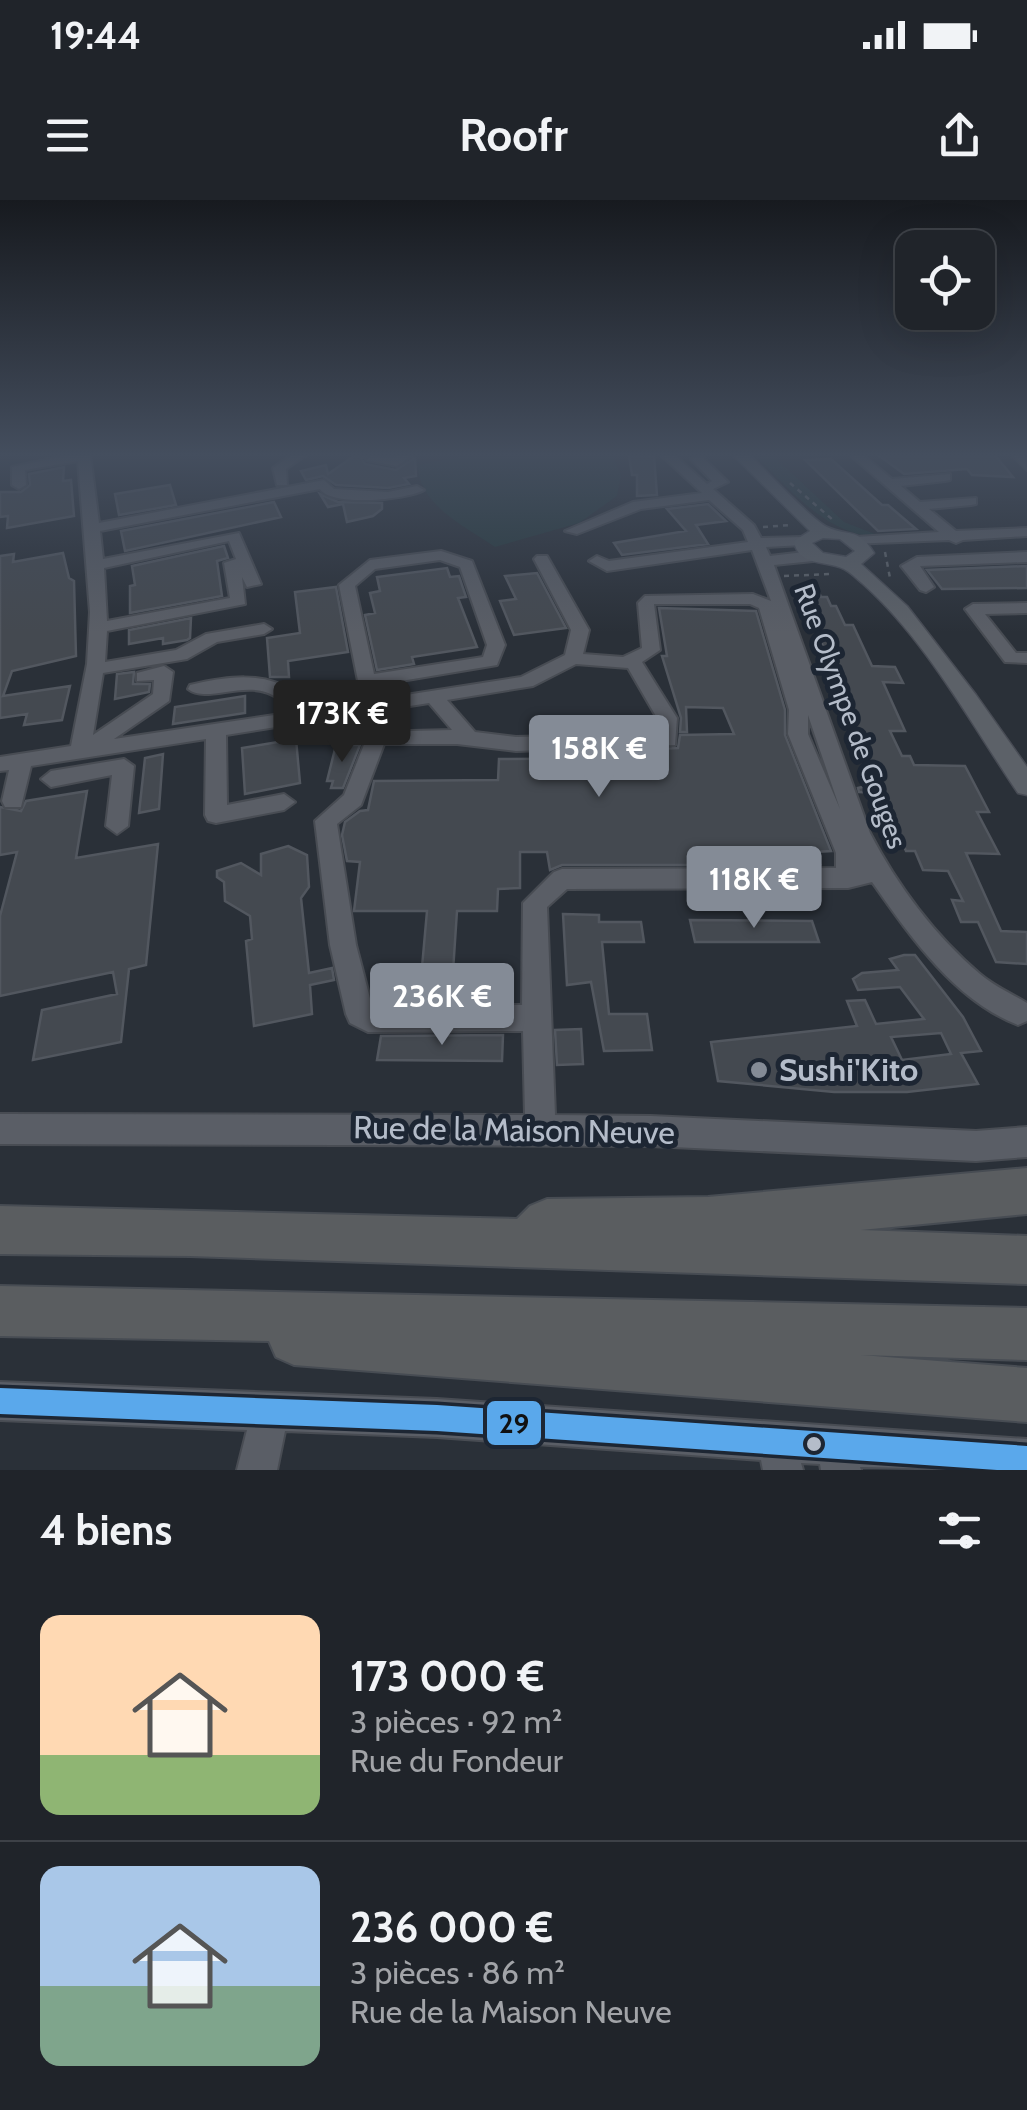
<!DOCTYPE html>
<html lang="fr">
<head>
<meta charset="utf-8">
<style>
	:root { --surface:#20242a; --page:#2d3036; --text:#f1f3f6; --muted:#a2a4a8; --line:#3d4147; --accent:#848b96 }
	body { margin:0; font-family:Cabin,sans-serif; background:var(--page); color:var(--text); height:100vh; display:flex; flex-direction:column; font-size:38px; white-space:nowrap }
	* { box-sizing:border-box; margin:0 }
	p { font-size:32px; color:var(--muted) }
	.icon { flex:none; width:55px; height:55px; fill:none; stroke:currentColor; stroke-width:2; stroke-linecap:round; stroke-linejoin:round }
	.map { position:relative; height:1270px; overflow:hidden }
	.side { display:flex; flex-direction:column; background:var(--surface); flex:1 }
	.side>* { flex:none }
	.tools { position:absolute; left:895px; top:30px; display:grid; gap:20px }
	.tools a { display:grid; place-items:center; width:100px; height:100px; border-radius:20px; background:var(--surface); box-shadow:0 10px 40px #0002,0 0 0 2px var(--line); font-size:50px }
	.price { position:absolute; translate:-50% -85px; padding:0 22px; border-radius:10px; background:var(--accent); color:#fff; font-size:32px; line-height:65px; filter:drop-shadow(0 2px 5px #0008) }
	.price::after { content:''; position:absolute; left:50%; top:60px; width:30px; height:22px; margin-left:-15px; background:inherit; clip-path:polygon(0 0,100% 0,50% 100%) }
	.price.current { background:#222; color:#fff }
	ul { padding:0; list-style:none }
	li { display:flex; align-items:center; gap:30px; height:250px; padding:0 40px }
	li+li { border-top:2px solid var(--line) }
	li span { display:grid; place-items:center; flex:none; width:280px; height:200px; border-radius:20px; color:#555 }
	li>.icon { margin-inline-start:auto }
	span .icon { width:120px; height:120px; fill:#fffc; stroke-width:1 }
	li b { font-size:42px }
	h2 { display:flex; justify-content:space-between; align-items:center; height:120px; padding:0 40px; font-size:42px }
	.status { display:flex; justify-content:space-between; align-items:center; height:70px; padding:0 50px; background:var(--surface); direction:ltr }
	.status svg { height:28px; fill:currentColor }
	header { display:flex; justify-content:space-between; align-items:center; height:130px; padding:0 40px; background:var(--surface); font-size:45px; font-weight:700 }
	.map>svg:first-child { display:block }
</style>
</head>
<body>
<div class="status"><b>19:44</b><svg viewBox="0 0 49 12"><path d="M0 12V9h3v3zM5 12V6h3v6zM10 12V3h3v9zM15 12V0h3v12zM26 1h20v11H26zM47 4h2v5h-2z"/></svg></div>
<header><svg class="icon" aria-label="menu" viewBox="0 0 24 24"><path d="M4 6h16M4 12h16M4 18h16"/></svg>Roofr<svg class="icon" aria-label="share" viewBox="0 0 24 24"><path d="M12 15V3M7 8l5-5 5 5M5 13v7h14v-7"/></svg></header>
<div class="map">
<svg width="1027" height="1270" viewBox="0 0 1027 1270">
	<rect width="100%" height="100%" fill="#2a3038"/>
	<path fill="#273a3e" d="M 477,254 L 612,254 L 621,275 L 617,296 L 579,323 L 495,347 C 466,327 418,305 418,265 Z
		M 754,254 L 771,254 L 844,322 L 880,336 C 830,339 787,287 754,254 Z"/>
	<path fill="#444950" stroke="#52575f" stroke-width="2.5" fill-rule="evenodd" d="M 357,254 L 368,254 L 362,259 L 365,264 L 396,270 L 415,258 L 416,276 L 404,278 L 409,284 L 388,288 L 336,285 L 323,276 L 306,280 L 301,271 L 326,265 L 328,274 Z
		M 877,254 L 994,254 L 1013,277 L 972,275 L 967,269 L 904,274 Z
		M 629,255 L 654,256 L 657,295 L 637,296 L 637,275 L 632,275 Z
		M 831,259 L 882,305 L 888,305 L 916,329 L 878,331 L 805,260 Z
		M 64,267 L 63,281 L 71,280 L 74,316 L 7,328 L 8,316 L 0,317 L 0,292 L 21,292 L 30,285 L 29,274 Z
		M 170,285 L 176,305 L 119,315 L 115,294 Z
		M 320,294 L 338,302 L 382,303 L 382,309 L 373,316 L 347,322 L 343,304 L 328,307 Z
		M 274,302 L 281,317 L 125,351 L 121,331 Z
		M 708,304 L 726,321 L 696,325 L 708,344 L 622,355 L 614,343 L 686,331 L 667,309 Z
		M 224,346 L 228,358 L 217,361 L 222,396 L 130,413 L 130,386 L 135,385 L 132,366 Z
		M 63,353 L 69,378 L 74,381 L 76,456 L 12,471 L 3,496 L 70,486 L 62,520 L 24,525 L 27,514 L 0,518 L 0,356 L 14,354 L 13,362 Z
		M 1027,366 L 1027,388 L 942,389 L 927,370 Z
		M 447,368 L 450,377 L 459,376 L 466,397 L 458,398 L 477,447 L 412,457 L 414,464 L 377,470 L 365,415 L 375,413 L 370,393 L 380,391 L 377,377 Z
		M 537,373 L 566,428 L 514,435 L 500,401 L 516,399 L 505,376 Z
		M 336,387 L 348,452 L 288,461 L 289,477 L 270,477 L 267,438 L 300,433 L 295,392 Z
		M 800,390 L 818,390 L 821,397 L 827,397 L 831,406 L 836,406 L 845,425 L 853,425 L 872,466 L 895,467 L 903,483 L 883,482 L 905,531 L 890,531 L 902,556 L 910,556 L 914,565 L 965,566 L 989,612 L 977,612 L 999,654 L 966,653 L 1001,731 L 1027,732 L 1027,764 L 996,762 L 978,722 L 961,722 L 952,700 L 963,701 L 948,671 L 923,670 L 915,651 L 906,651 L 882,593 L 859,592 L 858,588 L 879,583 Z
		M 659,408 L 756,411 L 785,510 L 785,535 L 831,651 L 815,652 L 820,664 L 762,665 L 759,652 L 726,653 L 729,665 L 562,665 L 550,670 L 547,652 L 520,652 L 520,688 L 498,689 L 497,711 L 457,711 L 451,802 L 419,801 L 427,711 L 354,711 L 360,662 L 347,661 L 342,635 L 345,622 L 360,611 L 368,610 L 374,581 L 498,580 L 499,559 L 659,558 L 659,549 L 678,548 L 680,535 L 734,534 L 723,508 L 686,507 L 687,532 L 680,532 L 681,518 L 662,456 L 667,456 Z
		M 191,418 L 190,438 L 187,440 L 163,444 L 163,438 L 129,444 L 129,430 Z
		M 134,472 L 133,484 L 150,484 L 149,492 L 115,499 L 117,474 Z
		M 245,496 L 245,513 L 173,524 L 175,507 Z
		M 296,539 L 300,583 L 245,594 L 242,548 Z
		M 336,545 L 360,545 L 343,588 L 331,588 L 333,581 L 327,581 Z
		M 163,554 L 159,609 L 139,613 L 145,558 Z
		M 87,591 L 76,658 L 158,644 L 146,765 L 129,769 L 121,842 L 33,860 L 42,810 L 117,794 L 113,772 L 0,796 L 0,716 L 17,652 L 0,655 L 0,607 L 21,611 L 26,601 Z
		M 288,646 L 307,655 L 309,687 L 301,698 L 309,773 L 332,768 L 334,780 L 310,785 L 312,814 L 254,826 L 246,741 L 252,739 L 250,716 L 225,701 L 224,682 L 217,677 L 217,671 L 241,663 L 261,675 L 261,654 Z
		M 563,714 L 599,715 L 599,722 L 641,722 L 644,742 L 602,742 L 609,814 L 647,814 L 652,850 L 604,851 L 591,782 L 567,785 Z
		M 690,720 L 812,721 L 819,742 L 695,742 Z
		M 904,755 L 915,755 L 963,817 L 981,851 L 961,853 L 978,884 L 907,892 L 834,892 L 718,881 L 711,842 L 857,826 L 847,801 L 865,800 L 876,824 L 924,819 L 900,787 L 858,790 L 853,779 L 862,773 L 898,770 L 890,759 ZM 941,833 L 951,854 L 902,860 L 891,837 Z
		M 581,829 L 583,864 L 557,865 L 555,830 Z
		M 503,835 L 502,861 L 377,860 L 381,836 Z"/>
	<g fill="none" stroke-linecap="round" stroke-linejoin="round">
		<defs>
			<path id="minor" d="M 74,254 L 90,254 L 99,323 L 324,280 L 334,289 L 388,292 L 417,286 L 424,290 C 406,300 331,307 320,289 L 100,331 L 103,359 L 239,333 L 261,384 L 247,387 L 242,377 L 245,404 L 107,431 L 105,462 L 176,450 L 206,434 L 264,424 L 272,429 L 264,434 L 217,442 L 187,459 L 103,473 L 93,535 L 153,494 L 154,480 L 137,481 L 137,473 L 164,466 L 173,472 L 169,501 L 114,539 L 281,514 L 279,499 C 249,476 208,505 188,489 L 190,485 C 225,477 265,470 295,493 L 300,511 L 362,501 L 339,385 L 370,360 L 441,351 L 472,361 L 505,445 L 497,465 L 377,485 L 380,499 L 521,477 L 565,455 L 571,430 L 534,359 L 537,356 L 547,356 L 589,430 L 583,454 L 623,457 L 642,448 L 638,403 L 645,396 L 753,394 L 771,401 L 752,350 L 607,371 L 589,361 L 597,356 L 609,361 L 748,342 L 743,330 L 709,300 L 641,309 L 577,334 L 565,331 L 633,302 L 702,293 L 662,256 L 673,254 L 707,284 L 712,281 L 691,259 L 701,256 L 728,282 L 713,289 L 754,325 L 761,338 L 803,337 L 810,341 L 803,345 L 766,347 L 770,356 L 813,351 L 821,356 L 813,361 L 774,365 L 870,633 C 897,685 935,736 980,774 C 994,786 1012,794 1027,803 L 1027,821 L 1018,825 C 954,800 910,736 872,682 L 848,688 L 567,689 L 547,707 L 555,915 L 651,916 L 976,931 L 1027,927 L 1027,957 L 976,961 L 651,946 L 0,944 L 0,914 L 525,915 L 523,831 L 368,832 L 350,823 L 346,814 L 330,745 L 315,621 L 344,595 L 369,532 L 452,530 L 429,503 L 226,535 L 227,605 L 284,594 L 295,602 L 284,610 L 216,623 L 208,621 L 205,615 L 206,539 L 31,566 L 21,607 L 5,607 L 2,601 L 9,570 L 0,571 L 0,557 L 71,546 L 87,464 L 90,412 L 78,261 L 25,270 L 26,285 L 19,289 L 12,285 L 12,267 ZM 229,341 L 236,359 L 224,363 L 230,398 L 107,421 L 104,368 ZM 440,360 L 460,367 L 487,445 L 483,457 L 374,474 L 355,386 L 375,369 ZM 654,404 L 750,404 L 759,408 L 789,510 L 788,534 L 836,653 L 836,668 L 562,669 L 554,672 L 523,703 L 522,805 L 372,806 L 356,745 L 337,624 L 361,605 L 384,544 L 457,544 L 516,551 L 675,545 L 677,518 L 642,462 L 660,450 ZM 576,464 L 628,468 L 657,518 L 658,533 L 516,537 L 475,532 L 447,500 L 533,486 ZM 808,515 L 840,609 L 808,534 Z
				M 293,254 L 307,254 L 286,269 L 287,285 L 277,285 L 273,268 Z
				M 400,254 L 414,254 L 397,266 L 366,260 L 372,256 L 394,258 Z
				M 849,254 L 862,254 L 892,279 L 950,274 L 950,280 L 945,281 L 901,286 L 920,302 L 976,298 L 976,304 L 971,305 L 929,309 L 956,331 L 1027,328 L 1027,336 L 963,340 L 956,343 L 949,340 L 851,344 L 851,338 L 856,337 L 939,332 Z
				M 1011,254 L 1024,254 L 1027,270 Z
				M 1027,352 L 1027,362 L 920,366 L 934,387 L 926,392 L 920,390 L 901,366 L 917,357 Z
				M 1027,403 L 1027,413 L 985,414 L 1016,453 L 1027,453 L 1027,463 L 1005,462 L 965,409 L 973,404 Z
				M 124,559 L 134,566 L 128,626 L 117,634 L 106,626 L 112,575 L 51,587 L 41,579 L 51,571 Z
				M 0,1182 L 437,1199 L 1027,1239 L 1027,1270 L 860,1267 L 861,1270 L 821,1270 L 820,1264 L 801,1263 L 803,1270 L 763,1270 L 761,1260 L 437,1237 L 285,1231 L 277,1270 L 237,1270 L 247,1230 L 0,1220 Z"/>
			<path id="major" d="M 732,254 L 749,254 C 763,268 813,321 827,327 C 849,337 858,327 874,353 L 861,364 L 907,406 L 976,495 L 1027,567 L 1027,595 L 1018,593 C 970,522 926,440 862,383 C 856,378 850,372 844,369 C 826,360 798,367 794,341 L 810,331 ZM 823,338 L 840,339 L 855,351 L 846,357 L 823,353 L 812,343 Z"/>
			<path id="highway" d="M 1027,968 L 1027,1014 L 861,1030 L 1027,1036 L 1027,1084 L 190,1056 L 0,1054 L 0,1006 L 517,1019 L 530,1006 L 547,999 L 708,997 Z
				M 0,1086 L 1027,1108 L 1027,1160 L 861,1155 L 1027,1168 L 1027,1222 L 294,1165 L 276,1157 L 269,1141 L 0,1136 Z"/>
		</defs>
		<use href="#minor" stroke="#484c53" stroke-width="4"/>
		<use href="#major" stroke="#484c55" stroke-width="3"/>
		<use href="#highway" stroke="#474c53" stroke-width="4"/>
		<path stroke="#5d636a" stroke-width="2.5" stroke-dasharray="5 5" stroke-linecap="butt" d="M 790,283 L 833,320
			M 763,327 L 790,325
			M 885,352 L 890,378
			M 784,376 L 831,374"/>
		<use href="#minor" fill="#5a5e66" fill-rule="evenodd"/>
		<use href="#major" fill="#5c6168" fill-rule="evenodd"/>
		<use href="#highway" fill="#5a5d60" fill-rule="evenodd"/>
		<defs>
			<path id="bus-1" d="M 0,1188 L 437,1205 L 1027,1246 L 1027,1270 L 997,1270 L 437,1231 L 0,1214 Z"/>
		</defs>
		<use href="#bus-1" stroke="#1d2633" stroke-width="7"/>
		<use href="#bus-1" fill="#5aa8eb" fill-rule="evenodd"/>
	</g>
	<linearGradient id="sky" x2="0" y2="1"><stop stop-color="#171a1f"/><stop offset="0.59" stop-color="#444e5e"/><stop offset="1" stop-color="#444e5e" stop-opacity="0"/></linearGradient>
	<rect width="1027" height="432" fill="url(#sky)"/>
	<circle fill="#848b96" stroke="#1d2633" stroke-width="4" cx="759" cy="870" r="10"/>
	<circle fill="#b4bcc9" stroke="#1d2633" stroke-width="4" cx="814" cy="1244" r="9"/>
	<g text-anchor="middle" stroke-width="10" stroke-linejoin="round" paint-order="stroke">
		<g font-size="28" fill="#b4bcc9" stroke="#1d2633">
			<text transform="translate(851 516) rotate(70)" y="10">Rue Olympe de Gouges</text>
		</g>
		<g font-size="32" font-weight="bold" fill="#b4bcc9" stroke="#1d2633" text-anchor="start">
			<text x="779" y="881">Sushi'Kito</text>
		</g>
		<g font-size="32" fill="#b4bcc9" stroke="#1d2633">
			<text transform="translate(514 930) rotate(1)" y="11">Rue de la Maison Neuve</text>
		</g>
	</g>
	<rect stroke="#1d2633" stroke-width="4" x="485" y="1199" width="58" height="48" rx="10" fill="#5aa8eb"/>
	<g font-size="28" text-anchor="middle" font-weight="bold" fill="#111">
		<text x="514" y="1233">29</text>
	</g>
</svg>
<div class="tools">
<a><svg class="icon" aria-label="locate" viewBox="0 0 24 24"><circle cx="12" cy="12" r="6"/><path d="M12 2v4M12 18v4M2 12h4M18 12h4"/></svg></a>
</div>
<b class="price current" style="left:342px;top:565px">173K €</b>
<b class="price" style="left:599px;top:600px">158K €</b>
<b class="price" style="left:754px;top:731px">118K €</b>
<b class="price" style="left:442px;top:848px">236K €</b>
</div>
<section class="side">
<h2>4 biens<svg class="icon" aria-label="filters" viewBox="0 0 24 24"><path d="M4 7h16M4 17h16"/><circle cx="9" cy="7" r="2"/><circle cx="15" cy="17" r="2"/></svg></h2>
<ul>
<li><span style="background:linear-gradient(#ffd9b3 70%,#8fb573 0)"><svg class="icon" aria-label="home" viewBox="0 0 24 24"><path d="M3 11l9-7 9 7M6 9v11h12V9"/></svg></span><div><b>173 000 €</b><p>3 pièces · 92 m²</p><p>Rue du Fondeur</p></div></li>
<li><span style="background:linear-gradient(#a9c7e8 60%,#7fa58c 0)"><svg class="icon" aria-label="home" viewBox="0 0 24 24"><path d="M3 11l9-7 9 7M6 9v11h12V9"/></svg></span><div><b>236 000 €</b><p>3 pièces · 86 m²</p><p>Rue de la Maison Neuve</p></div></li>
</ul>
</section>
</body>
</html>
